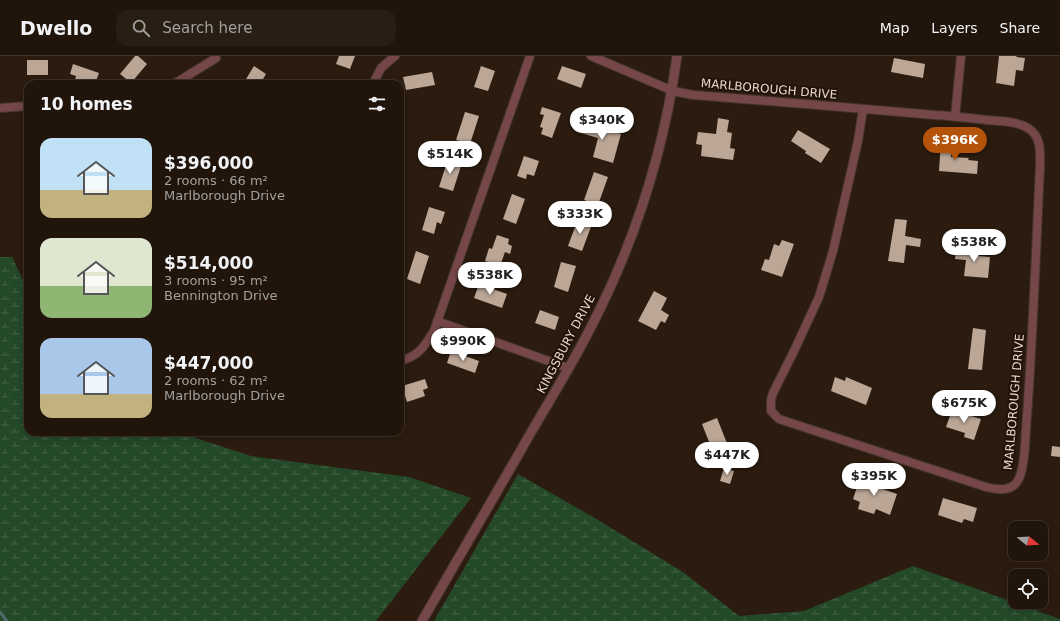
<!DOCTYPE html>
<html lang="en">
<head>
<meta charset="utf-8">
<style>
	:root { --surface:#21150b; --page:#291e14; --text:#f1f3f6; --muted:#a29f9d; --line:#3e342c; --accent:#b45309 }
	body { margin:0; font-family:"DejaVu Sans",sans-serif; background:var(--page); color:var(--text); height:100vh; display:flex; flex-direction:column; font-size:15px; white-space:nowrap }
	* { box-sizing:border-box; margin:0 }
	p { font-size:13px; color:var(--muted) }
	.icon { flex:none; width:22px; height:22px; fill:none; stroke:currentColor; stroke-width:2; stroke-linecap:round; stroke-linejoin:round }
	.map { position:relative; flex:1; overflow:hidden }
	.drawer { position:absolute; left:24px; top:24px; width:380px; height:356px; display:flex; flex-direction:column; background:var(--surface); border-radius:12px; box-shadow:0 2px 10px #0003,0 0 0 1px var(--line) }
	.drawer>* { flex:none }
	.needle { width:26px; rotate:108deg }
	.tools { position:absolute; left:1008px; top:465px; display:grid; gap:8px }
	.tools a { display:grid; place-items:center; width:40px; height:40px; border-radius:8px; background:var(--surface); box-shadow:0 2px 10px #0003,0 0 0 1px var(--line); font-size:20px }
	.price { position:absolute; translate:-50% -34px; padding:0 9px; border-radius:14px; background:#fff; color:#222; font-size:13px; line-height:26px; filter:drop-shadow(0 1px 2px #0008) }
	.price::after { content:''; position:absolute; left:50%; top:24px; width:12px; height:9px; margin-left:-6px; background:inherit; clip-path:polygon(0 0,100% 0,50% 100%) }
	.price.active { background:var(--accent); color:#fff }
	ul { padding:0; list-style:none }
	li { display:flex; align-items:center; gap:12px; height:100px; padding:0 16px }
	li span { display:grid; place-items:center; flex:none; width:112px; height:80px; border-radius:12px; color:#555 }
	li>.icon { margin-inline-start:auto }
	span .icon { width:48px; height:48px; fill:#fffc; stroke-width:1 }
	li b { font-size:17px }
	h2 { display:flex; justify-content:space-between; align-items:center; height:48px; padding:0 16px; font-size:17px }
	header { display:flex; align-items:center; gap:24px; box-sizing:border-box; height:56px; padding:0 20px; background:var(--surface); border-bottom:1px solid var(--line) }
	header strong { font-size:19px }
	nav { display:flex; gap:22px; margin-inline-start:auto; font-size:14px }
	.search { width:280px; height:36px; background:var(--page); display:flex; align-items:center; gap:10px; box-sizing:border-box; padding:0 14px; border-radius:12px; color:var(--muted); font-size:15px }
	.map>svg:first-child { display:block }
</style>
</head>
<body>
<header>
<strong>Dwello</strong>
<div class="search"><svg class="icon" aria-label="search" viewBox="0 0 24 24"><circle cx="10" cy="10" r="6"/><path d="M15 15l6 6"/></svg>Search here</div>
<nav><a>Map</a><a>Layers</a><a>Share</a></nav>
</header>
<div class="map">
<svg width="1060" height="565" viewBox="0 0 1060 565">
	<defs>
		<pattern id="wetland-marsh" width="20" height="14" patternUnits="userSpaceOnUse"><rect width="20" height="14" fill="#244928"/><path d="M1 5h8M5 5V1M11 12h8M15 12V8" fill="none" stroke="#446346"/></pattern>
	</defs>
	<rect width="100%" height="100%" fill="#2c1c0f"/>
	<path fill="url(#wetland-marsh)" d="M 0,201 L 12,201 L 28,234 L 28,376 L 177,376 L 251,400 L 409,421 L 471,442 L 376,565 L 0,565 Z
		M 518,418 L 593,461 L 683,516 L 739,560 L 804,555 L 913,510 L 1060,563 L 1060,565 L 434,565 Z"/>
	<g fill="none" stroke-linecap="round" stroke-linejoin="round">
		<path stroke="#4e6a6a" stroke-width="3" d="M 0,556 L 7,565"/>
	</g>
	<path fill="#bca797" d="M 135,0 L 138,0 L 147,8 L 131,27 L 120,18 Z
		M 339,0 L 355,0 L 350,13 L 336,8 Z
		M 999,0 L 1017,0 L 1016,1 L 1025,2 L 1023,15 L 1016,14 L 1014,30 L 996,27 Z
		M 894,2 L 925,8 L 923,22 L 891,16 Z
		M 27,4 L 48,4 L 48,19 L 27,19 Z
		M 73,8 L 99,17 L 95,28 L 86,28 L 75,24 L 76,20 L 70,18 Z
		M 254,10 L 266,18 L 260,28 L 243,28 Z
		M 481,10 L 495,15 L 488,35 L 474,31 Z
		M 562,10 L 586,18 L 581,32 L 557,23 Z
		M 432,16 L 435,29 L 406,34 L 403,21 Z
		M 542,51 L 561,57 L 552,82 L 541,78 L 543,72 L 540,71 L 544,59 L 540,58 Z
		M 465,56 L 479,60 L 470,88 L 456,84 Z
		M 585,61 L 595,64 L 594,70 L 621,78 L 613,107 L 593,101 L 598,82 L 581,77 Z
		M 718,62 L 729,64 L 727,76 L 732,77 L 730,92 L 735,93 L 733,104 L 701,100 L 702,89 L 696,88 L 698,76 L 716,78 Z
		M 798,74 L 830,93 L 821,107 L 805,97 L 806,95 L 791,85 Z
		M 941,85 L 952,86 L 951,101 L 969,102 L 968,104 L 978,105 L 977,118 L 939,115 Z
		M 524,100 L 539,105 L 534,120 L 527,118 L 526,123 L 517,120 Z
		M 448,103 L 462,107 L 453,135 L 439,131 Z
		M 594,116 L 608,121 L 598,149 L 584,144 Z
		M 512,138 L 525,143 L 516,168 L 503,163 Z
		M 429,151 L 445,156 L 441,168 L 437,166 L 434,178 L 422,174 Z
		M 578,163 L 592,168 L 582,195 L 568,190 Z
		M 895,163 L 907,164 L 905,180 L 921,183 L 920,191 L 906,189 L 904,207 L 888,205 Z
		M 497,179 L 509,183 L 508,188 L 512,190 L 510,198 L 505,196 L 500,210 L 485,205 L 489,192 L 492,193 Z
		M 782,184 L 794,188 L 782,221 L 761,214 L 765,203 L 769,204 L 774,188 L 779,190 Z
		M 956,192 L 979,195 L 978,200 L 990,201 L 988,222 L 964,220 L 966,204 L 955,203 Z
		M 416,195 L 429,200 L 420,228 L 407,223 Z
		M 561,206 L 576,210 L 568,236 L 554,231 Z
		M 479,228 L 507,238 L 502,252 L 474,242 Z
		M 654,235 L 667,242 L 661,254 L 669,259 L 665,267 L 661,265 L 656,274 L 638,265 Z
		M 540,254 L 559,261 L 555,274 L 535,267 Z
		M 973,272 L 986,274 L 982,314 L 968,313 Z
		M 451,295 L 479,305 L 475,317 L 447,307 Z
		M 835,321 L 845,325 L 846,321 L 872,332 L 866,349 L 831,335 Z
		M 425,323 L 428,332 L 423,334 L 425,340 L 407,346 L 402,330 Z
		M 952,354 L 981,363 L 974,384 L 964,381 L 965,377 L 946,371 Z
		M 717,362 L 730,395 L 715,401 L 702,368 Z
		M 1052,390 L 1060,391 L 1060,401 L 1051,400 Z
		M 724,412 L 734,415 L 730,428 L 720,425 Z
		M 865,419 L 879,424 L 877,431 L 897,438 L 890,459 L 876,453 L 874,458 L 858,453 L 860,446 L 853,443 L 857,431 L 860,432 Z
		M 943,442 L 977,452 L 973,466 L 964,463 L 962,467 L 938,459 Z"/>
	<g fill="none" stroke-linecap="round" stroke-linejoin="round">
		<defs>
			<path id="minor" d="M 591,0 L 673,35 L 693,39 C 774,45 854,52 935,59 C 952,60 969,62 987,64 C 1000,65 1016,65 1028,72 C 1042,81 1040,97 1040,111 C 1036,194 1033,277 1027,360 C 1025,377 1026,413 1017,426 C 1010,436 997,434 986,431 L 785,365 L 779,363 L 771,355 L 771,344 L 773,337 L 794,295 L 819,241 L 833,195 L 858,85 L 863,53
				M 174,28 L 216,2
				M 373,28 L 381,12 L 395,0
				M 0,52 L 28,50
				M 955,61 L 961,0
				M 437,265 L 568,312
				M 400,305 C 419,300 424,291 434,275 L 530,0"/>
			<path id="tertiary" d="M 422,565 C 455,508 488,451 521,394 C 544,353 570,313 591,271 C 635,186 664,95 677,0"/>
		</defs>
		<use href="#minor" stroke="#46362a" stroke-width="10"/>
		<use href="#tertiary" stroke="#46362a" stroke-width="11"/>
		<use href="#minor" stroke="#754748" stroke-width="8"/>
		<use href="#tertiary" stroke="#754748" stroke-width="9"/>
	</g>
	<g text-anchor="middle" stroke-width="4" stroke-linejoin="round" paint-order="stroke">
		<g font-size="12" fill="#e4d9d1" stroke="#221306">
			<text transform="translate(769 33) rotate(5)" y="4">MARLBOROUGH DRIVE</text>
			<text transform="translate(566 288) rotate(-62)" y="4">KINGSBURY DRIVE</text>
			<text transform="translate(1014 346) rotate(-85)" y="4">MARLBOROUGH DRIVE</text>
		</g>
	</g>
</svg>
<div class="tools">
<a><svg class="needle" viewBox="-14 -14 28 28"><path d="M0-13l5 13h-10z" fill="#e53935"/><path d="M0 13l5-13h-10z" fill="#a29f9d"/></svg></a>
<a><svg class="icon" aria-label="locate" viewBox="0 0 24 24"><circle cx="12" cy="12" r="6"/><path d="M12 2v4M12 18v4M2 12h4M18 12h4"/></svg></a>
</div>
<b class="price" style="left:602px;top:85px">$340K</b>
<b class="price active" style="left:955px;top:105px">$396K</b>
<b class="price" style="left:450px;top:119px">$514K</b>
<b class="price" style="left:580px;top:179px">$333K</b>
<b class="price" style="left:974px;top:207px">$538K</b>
<b class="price" style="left:490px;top:240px">$538K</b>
<b class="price" style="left:463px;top:306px">$990K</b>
<b class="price" style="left:964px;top:368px">$675K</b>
<b class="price" style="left:727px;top:420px">$447K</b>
<b class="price" style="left:874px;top:441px">$395K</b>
<section class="drawer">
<h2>10 homes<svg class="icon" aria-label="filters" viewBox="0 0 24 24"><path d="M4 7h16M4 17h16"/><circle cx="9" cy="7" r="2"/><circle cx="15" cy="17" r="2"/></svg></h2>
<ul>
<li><span style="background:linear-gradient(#bfe0f5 65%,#c2b280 0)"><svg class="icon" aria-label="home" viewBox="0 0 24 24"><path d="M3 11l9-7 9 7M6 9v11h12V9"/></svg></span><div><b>$396,000</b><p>2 rooms · 66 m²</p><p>Marlborough Drive</p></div></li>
<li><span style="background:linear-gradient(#dfe7d0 60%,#8fb573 0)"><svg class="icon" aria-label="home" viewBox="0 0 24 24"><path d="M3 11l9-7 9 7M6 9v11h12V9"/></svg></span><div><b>$514,000</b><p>3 rooms · 95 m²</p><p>Bennington Drive</p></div></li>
<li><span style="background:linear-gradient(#a9c7e8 70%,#c2b280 0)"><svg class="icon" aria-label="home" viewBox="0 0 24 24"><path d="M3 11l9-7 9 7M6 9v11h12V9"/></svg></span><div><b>$447,000</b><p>2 rooms · 62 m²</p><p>Marlborough Drive</p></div></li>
</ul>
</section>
</div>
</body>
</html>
